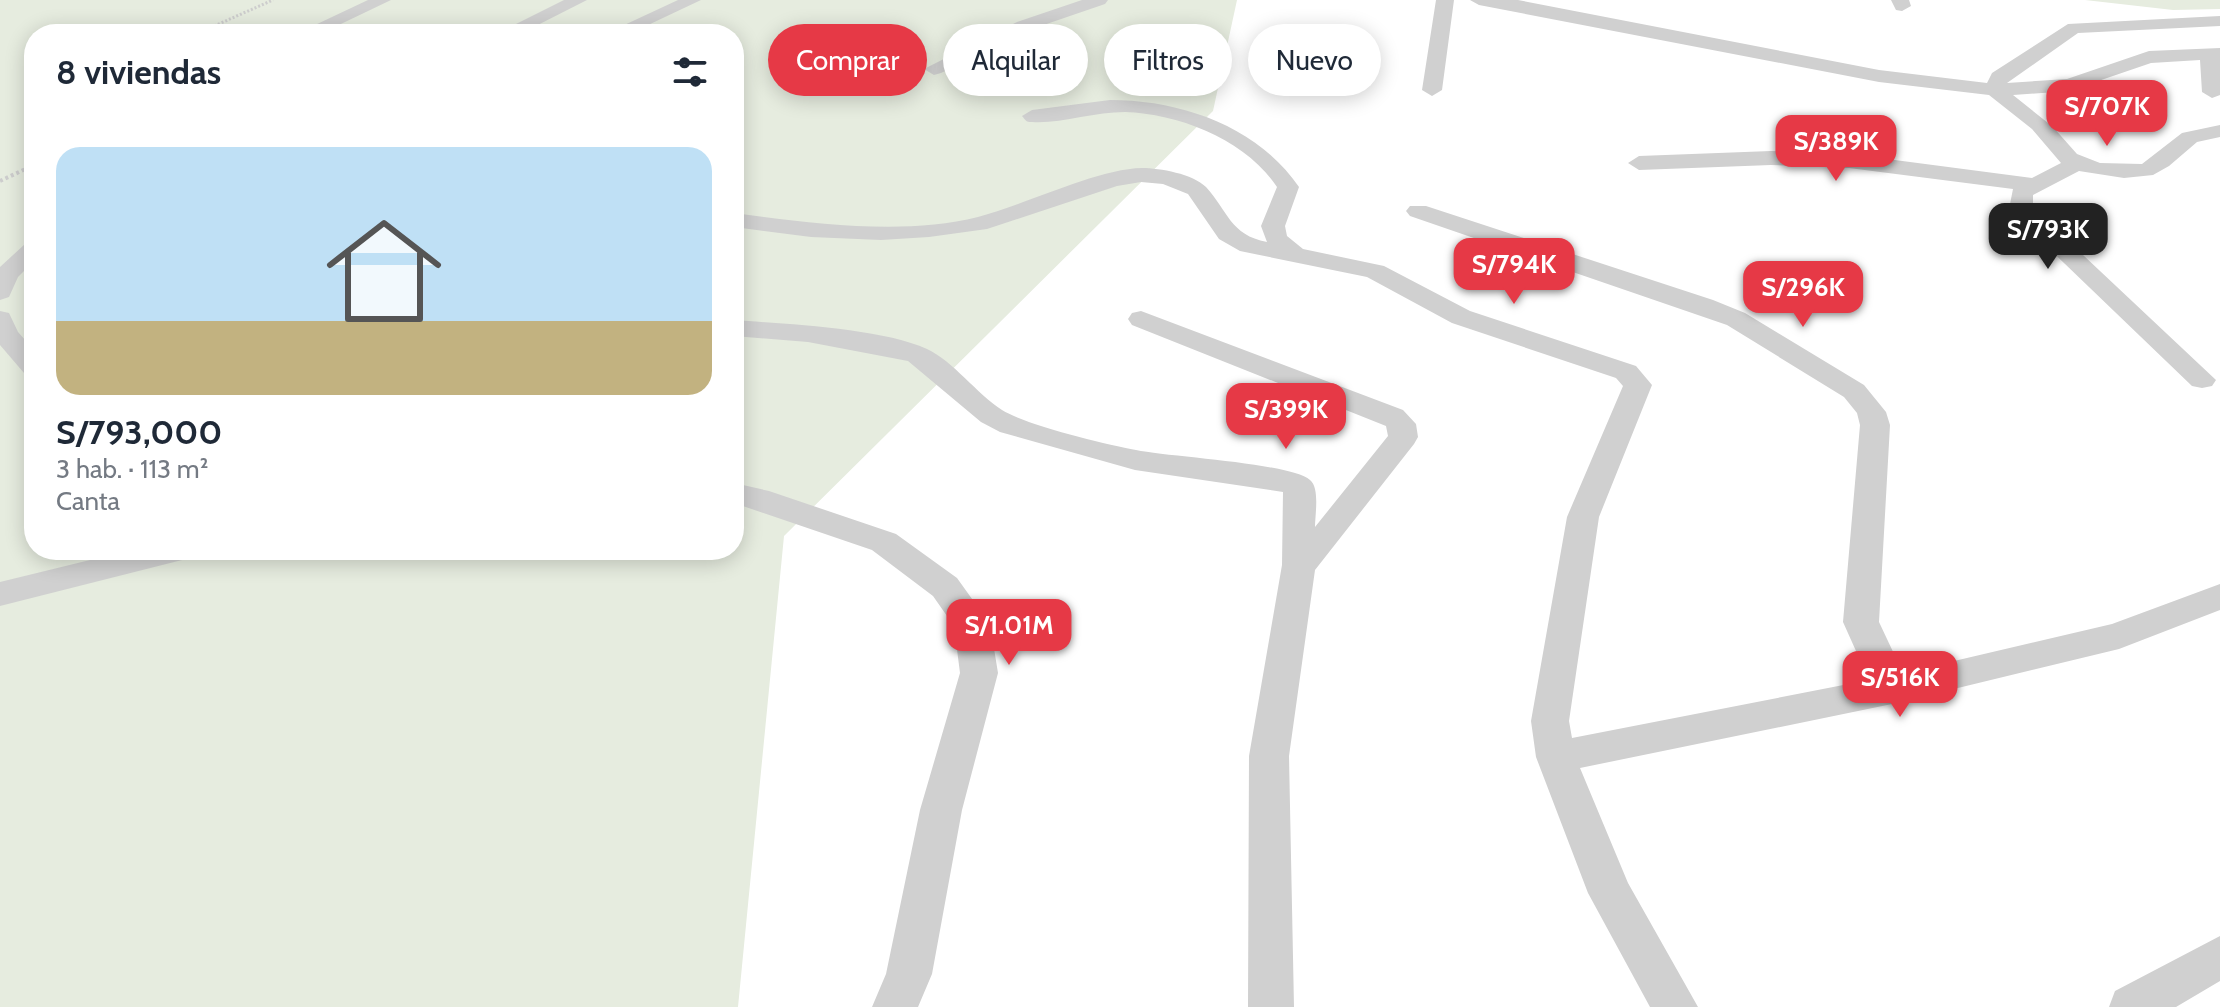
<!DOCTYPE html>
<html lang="es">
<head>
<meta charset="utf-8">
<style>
	:root { --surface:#fff; --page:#f2f2f3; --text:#1f2937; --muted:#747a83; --line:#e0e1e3; --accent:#e63946 }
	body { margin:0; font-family:Cabin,sans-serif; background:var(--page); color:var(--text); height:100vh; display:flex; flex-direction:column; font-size:30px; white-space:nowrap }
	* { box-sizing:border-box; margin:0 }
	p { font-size:26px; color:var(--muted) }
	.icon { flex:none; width:44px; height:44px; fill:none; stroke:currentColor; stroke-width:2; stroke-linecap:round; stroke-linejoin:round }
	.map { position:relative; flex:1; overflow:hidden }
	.sheet { position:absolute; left:24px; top:24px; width:720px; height:536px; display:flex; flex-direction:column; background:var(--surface); border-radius:32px; box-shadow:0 4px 20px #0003 }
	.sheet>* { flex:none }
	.banner { position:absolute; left:768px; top:24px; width:760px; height:72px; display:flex; gap:16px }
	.price { position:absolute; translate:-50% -68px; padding:0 18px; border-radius:16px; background:var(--accent); color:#fff; font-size:26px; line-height:52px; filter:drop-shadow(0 2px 4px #0008) }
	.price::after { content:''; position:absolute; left:50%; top:48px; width:24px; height:18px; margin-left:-12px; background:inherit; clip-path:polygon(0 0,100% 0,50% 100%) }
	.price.active { background:#222; color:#fff }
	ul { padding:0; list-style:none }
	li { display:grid; align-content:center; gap:16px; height:424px; padding:0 32px }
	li+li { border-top:2px solid var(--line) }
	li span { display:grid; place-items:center; height:248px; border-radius:24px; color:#555 }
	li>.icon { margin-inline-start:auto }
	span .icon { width:144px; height:144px; fill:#fffc; stroke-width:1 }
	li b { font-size:34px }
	h2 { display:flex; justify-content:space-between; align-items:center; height:96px; padding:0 32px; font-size:34px }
	.tag { padding:0 28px; border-radius:36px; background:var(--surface); box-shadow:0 4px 20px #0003; font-size:28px; line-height:72px }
	.tag.active { background:var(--accent); color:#fff }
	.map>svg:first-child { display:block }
</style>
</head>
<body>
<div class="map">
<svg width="2220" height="1007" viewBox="0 0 2220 1007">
	<rect width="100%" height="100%" fill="#fff"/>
	<path fill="#e6ecdf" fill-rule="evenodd" d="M 0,0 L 1237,0 L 1213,111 L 784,536 L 738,1007 L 0,1007 ZM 34,34 L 734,34 L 734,550 L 34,550 Z
		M 2085,0 L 2220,0 L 2220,9 L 2173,10 Z"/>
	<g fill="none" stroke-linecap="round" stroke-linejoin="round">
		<path stroke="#cdcdcd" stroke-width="3" stroke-dasharray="2 2" stroke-linecap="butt" d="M 196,34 L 273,0
			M 31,166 L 34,165"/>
		<path stroke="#cdcdcd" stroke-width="4" stroke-dasharray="3 3" stroke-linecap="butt" d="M 0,181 L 34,165"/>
		<path fill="#d0d0d0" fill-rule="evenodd" d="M 368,0 L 391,0 L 320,34 L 296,34 Z
			M 564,0 L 587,0 L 520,34 L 496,34 Z
			M 678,0 L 701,0 L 629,34 L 605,34 Z
			M 1082,0 L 1108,0 L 1105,4 L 1029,30 L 941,73 L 934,75 L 924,69 L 1017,22 Z
			M 1436,0 L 1454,0 L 1442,90 L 1432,96 L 1422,90 Z
			M 1470,0 L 1518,0 L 1879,70 L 1987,83 L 1992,73 L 2068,24 L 2220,16 L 2220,26 L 2078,33 L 2007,83 L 2067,79 L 2149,51 L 2220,48 L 2220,95 L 2212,98 L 2202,92 L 2200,60 L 2151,63 L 2069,91 L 2013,95 L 2053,127 L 2077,154 L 2100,163 L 2142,164 L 2182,133 L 2220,125 L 2220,137 L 2197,142 L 2169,166 L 2153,175 L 2124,178 L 2079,171 L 2033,195 L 2033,208 L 2216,380 L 2212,386 L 2202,388 L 2192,386 L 2013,214 L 2009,209 L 2013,189 L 1849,168 L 1771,165 L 1639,170 L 1628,163 L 1639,156 L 1771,151 L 1849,154 L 2032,178 L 2061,163 L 2032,129 L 1989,95 L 1879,82 L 1479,5 Z
			M 1891,0 L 1909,0 L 1911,6 L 1902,11 L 1896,10 Z
			M 1110,100 C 1182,100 1258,127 1299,187 L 1285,226 L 1287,236 L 1303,249 L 1384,266 L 1470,311 L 1636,366 L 1652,385 L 1599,517 L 1569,721 L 1572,738 L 1869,680 L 1843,622 L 1860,425 L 1857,413 L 1844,397 L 1727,325 L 1410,216 L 1406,211 L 1410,206 L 1426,206 L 1713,300 L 1745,313 L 1864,385 L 1886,412 L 1890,425 L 1879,622 L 1903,673 L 2112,624 L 2220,584 L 2220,610 L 2119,649 L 1892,704 L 1580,768 L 1628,883 L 1698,1007 L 1650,1007 L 1588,893 L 1536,757 L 1531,721 L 1567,517 L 1623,386 L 1616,378 L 1452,323 L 1367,277 L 1240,251 L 1219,239 L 1188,194 L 1163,184 L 1141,182 L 1117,186 L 987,229 L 929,237 L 881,240 L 811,237 L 734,227 L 734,213 C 811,223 902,236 978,217 C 1025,205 1096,169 1142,168 C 1160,168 1193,174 1206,187 C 1228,211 1230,235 1267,242 L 1261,226 L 1277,187 C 1246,140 1180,114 1125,112 C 1094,112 1059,124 1032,122 C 1025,122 1026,120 1022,116 L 1032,110 Z
			M 34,242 L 34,261 L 18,277 L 9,297 L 0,300 L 0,267 L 25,244 Z
			M 0,311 L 9,313 L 18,332 L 34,350 L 34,375 L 24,373 L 0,345 Z
			M 1141,311 L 1403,410 L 1416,424 L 1418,437 L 1414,444 L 1315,570 L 1289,756 L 1294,1007 L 1248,1007 L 1249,756 L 1282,565 L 1283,492 L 1135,470 L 1000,432 L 981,422 L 908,361 L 808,342 L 734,336 L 734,320 C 785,324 881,328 927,349 C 953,361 977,394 1002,410 C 1028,426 1105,444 1136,450 C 1169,457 1291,463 1310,480 C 1320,488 1315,515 1315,527 L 1388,436 L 1386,426 L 1132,325 L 1128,319 L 1132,313 Z
			M 734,483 L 769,491 L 896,534 L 957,578 L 990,624 L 998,673 L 962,810 L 932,974 L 918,1007 L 872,1007 L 886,974 L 920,810 L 960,673 L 954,626 L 933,596 L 872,550 L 734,503 Z
			M 131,550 L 195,550 L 190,558 L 0,606 L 0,582 Z
			M 2220,936 L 2220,981 L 2176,1007 L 2109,1007 L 2115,991 Z"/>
	</g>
</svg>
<b class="price" style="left:2107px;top:148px">S/707K</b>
<b class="price" style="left:1836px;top:183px">S/389K</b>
<b class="price active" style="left:2048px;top:271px">S/793K</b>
<b class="price" style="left:1514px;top:306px">S/794K</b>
<b class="price" style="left:1803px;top:329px">S/296K</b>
<b class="price" style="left:1286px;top:451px">S/399K</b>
<b class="price" style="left:1009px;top:667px">S/1.01M</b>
<b class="price" style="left:1900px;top:719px">S/516K</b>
<div class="banner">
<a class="tag active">Comprar</a>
<a class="tag">Alquilar</a>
<a class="tag">Filtros</a>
<a class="tag">Nuevo</a>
</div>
<section class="sheet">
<h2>8 viviendas<svg class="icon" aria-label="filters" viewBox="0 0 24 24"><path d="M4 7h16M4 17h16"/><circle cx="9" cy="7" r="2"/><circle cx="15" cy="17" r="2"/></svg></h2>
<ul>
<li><span style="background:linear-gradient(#bfe0f5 70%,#c2b280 0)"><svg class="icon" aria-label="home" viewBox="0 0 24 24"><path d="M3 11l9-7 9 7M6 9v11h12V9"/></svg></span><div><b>S/793,000</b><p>3 hab. · 113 m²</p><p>Canta</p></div></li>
</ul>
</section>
</div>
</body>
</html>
